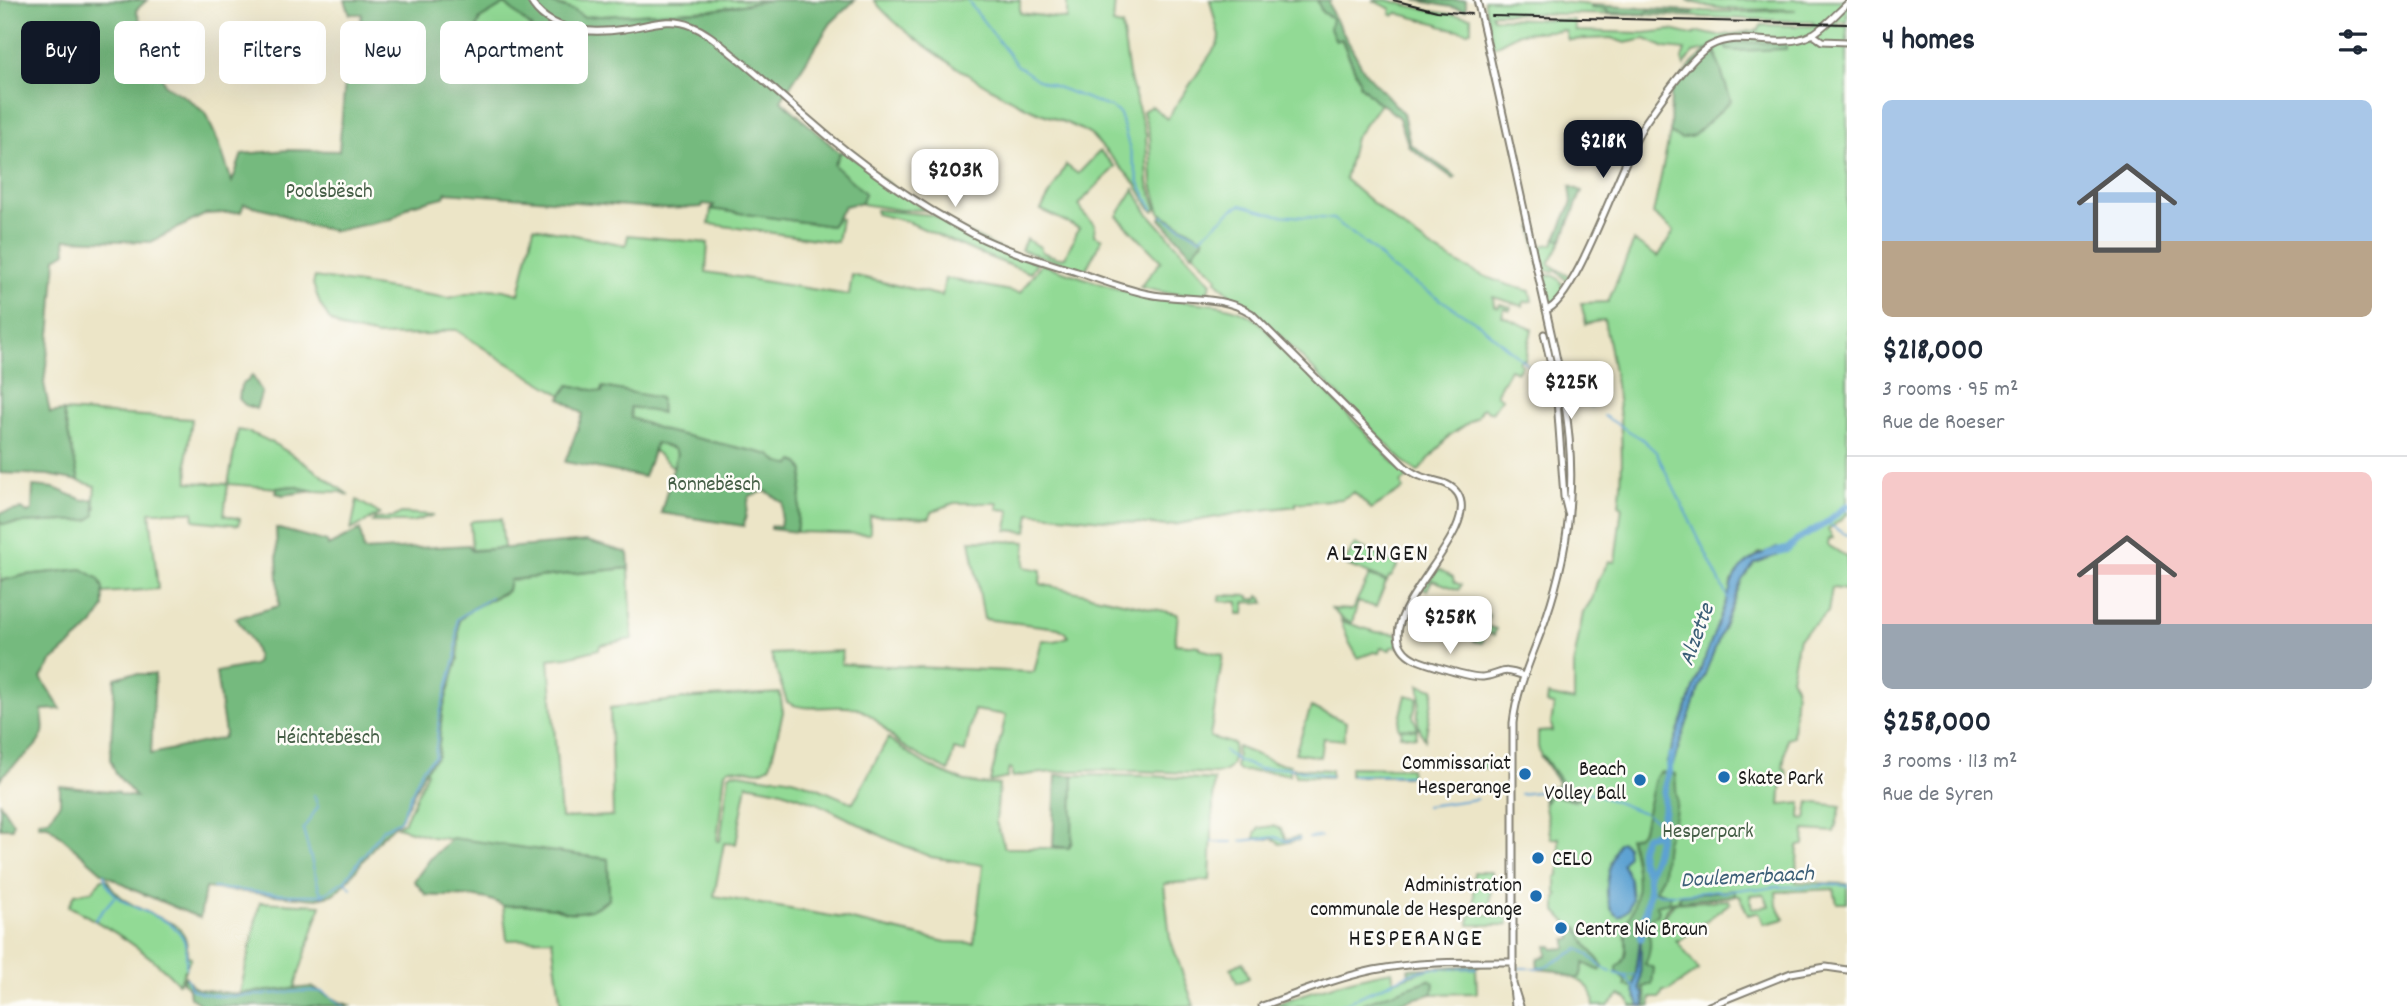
<!DOCTYPE html>
<html lang="en">
<head>
<meta charset="utf-8">
<style>
	:root { --surface:#fff; --page:#f2f2f3; --text:#1f2937; --muted:#747a83; --line:#e0e1e3; --accent:#111827 }
	body { margin:0; font-family:Dekko,sans-serif; background:var(--page); color:var(--text); height:100vh; display:flex; flex-direction:column; font-size:26px; white-space:nowrap }
	* { box-sizing:border-box; margin:0 }
	p { font-size:23px; color:var(--muted) }
	.icon { flex:none; width:38px; height:38px; fill:none; stroke:currentColor; stroke-width:2; stroke-linecap:round; stroke-linejoin:round }
	.map { position:relative; flex:1; overflow:hidden }
	.details { display:flex; flex-direction:column; background:var(--surface); width:560px }
	.details>* { flex:none }
	.banner { position:absolute; left:21px; top:21px; width:665px; height:63px; display:flex; gap:14px }
	.price { position:absolute; translate:-50% -60px; padding:0 16px; border-radius:14px; background:#fff; color:#222; font-size:23px; line-height:46px; filter:drop-shadow(0 2px 4px #0008) }
	.price::after { content:''; position:absolute; left:50%; top:42px; width:21px; height:16px; margin-left:-10px; background:inherit; clip-path:polygon(0 0,100% 0,50% 100%) }
	.price.active { background:var(--accent); color:#fff }
	ul { padding:0; list-style:none }
	li { display:grid; align-content:center; gap:14px; height:371px; padding:0 35px }
	li+li { border-top:2px solid var(--line) }
	li span { display:grid; place-items:center; height:217px; border-radius:10px; color:#555 }
	li>.icon { margin-inline-start:auto }
	span .icon { width:126px; height:126px; fill:#fffc; stroke-width:1 }
	li b { font-size:30px }
	h2 { display:flex; justify-content:space-between; align-items:center; height:84px; padding:0 35px; font-size:30px }
	.tag { padding:0 24px; border-radius:10px; background:var(--surface); box-shadow:0 7px 28px #0002; font-size:24px; line-height:63px }
	.tag.active { background:var(--accent); color:#fff }
	main { display:flex; flex:1; min-height:0 }
	.map>svg:first-child { display:block }
</style>
</head>
<body>
<main>
<div class="map">
<svg width="1847" height="1006" viewBox="0 0 1847 1006">
	<rect width="100%" height="100%" fill="#fdfcf7"/>
	<filter id="ink" filterUnits="userSpaceOnUse"><feTurbulence type="fractalNoise" baseFrequency=".0143" numOctaves="2"/><feDisplacementMap in="SourceGraphic" scale="14" xChannelSelector="R" yChannelSelector="G"/><feConvolveMatrix kernelMatrix="1 2 1 2 8 2 1 2 1" color-interpolation-filters="sRGB"/></filter>
	<filter id="wash" filterUnits="userSpaceOnUse"><feTurbulence type="fractalNoise" baseFrequency=".00686" numOctaves="4" result="noise"/><feDisplacementMap in="SourceGraphic" scale="28" xChannelSelector="R" yChannelSelector="G"/><feGaussianBlur stdDeviation="1.57" result="paint"/><feColorMatrix in="noise" values="0 0 0 0 0 0 0 0 0 0 0 0 0 0 0 0 0 1.4 0 .05"/><feComposite in="paint" operator="in"/></filter>
	<g filter="url(#wash)">
		<rect width="100%" height="100%" fill="#ece5c7"/>
		<path fill="#92da95" stroke="#577b58" stroke-width="2" fill-rule="evenodd" d="M 554,0 L 770,0 L 713,10 L 583,17 L 575,11 L 553,3 Z
			M 874,0 L 1020,0 L 1020,13 L 1067,19 L 1067,0 L 1115,0 L 1113,24 L 1122,26 L 1129,75 L 1146,135 L 1148,183 L 1157,209 L 1154,211 L 1149,207 L 1136,184 L 1092,136 C 1073,123 1050,118 1028,108 C 986,88 901,36 874,0 Z
			M 1210,0 L 1317,0 L 1322,12 L 1332,18 L 1359,80 L 1359,84 L 1380,104 L 1355,138 L 1345,179 C 1402,229 1454,273 1530,291 L 1532,301 L 1524,302 L 1523,306 L 1493,297 L 1494,306 L 1499,307 L 1500,304 L 1511,307 L 1510,310 L 1504,308 L 1502,316 L 1532,329 L 1525,360 L 1521,359 L 1519,363 L 1522,365 L 1517,372 L 1510,369 L 1496,394 L 1502,398 L 1492,412 L 1482,408 L 1477,417 L 1449,436 L 1418,472 L 1404,462 L 1259,314 L 1230,295 L 1216,280 L 1217,277 L 1193,253 L 1203,239 L 1160,213 L 1152,184 L 1150,137 L 1143,111 L 1152,106 L 1167,119 L 1218,43 L 1219,36 Z
			M 1372,0 L 1387,0 L 1430,11 L 1471,17 L 1471,30 L 1468,32 L 1439,26 L 1439,24 L 1396,13 L 1394,16 L 1390,13 L 1391,9 Z
			M 1484,0 L 1535,0 L 1592,5 L 1592,8 L 1607,10 L 1608,13 L 1645,14 L 1649,10 L 1651,12 L 1692,13 L 1692,11 L 1741,12 L 1796,10 C 1757,7 1726,15 1687,0 L 1847,0 L 1847,22 L 1839,22 L 1835,26 L 1847,26 L 1847,515 L 1828,530 L 1833,538 L 1829,539 L 1828,545 L 1847,557 L 1847,587 L 1846,590 L 1832,588 L 1828,612 L 1799,638 L 1791,678 L 1796,686 L 1793,736 L 1787,738 L 1783,768 L 1786,769 L 1787,780 L 1782,780 L 1780,805 L 1801,803 L 1800,818 L 1806,819 L 1809,802 L 1841,806 L 1834,832 L 1805,830 L 1804,845 L 1798,846 L 1796,882 L 1847,884 L 1847,903 L 1837,903 L 1834,889 L 1776,892 L 1777,906 L 1785,919 L 1764,924 L 1759,912 L 1748,915 L 1740,896 L 1735,896 L 1735,890 L 1689,894 L 1678,898 L 1680,901 L 1673,901 C 1666,909 1661,917 1659,927 L 1667,933 L 1661,922 L 1674,903 L 1728,900 L 1730,903 L 1680,940 L 1676,940 L 1699,970 L 1668,991 L 1663,991 L 1660,998 L 1650,998 L 1651,1006 L 1631,1006 C 1630,999 1626,997 1619,995 L 1608,1006 L 1593,1006 C 1596,993 1587,984 1576,979 L 1580,977 L 1584,963 L 1603,966 L 1586,944 L 1578,927 L 1571,927 L 1556,911 L 1556,898 L 1559,895 L 1556,893 L 1556,877 L 1559,875 L 1559,838 L 1551,839 L 1544,802 L 1546,802 L 1547,797 L 1552,795 L 1574,801 C 1563,788 1554,771 1543,756 L 1541,757 L 1538,747 L 1538,732 L 1553,731 L 1551,724 L 1554,705 L 1547,704 L 1548,695 L 1574,701 L 1574,661 L 1583,613 L 1592,599 L 1597,582 L 1609,561 L 1615,562 L 1622,506 L 1619,505 C 1627,443 1617,381 1604,320 L 1586,324 L 1581,303 L 1608,302 L 1634,241 L 1658,257 L 1674,231 L 1653,214 L 1670,133 L 1681,139 L 1718,61 L 1716,48 L 1693,53 L 1684,66 L 1682,59 L 1685,50 L 1665,48 L 1645,39 L 1625,43 L 1611,38 L 1568,40 L 1565,30 L 1519,33 L 1493,47 ZM 1491,13 L 1653,15 L 1814,22 L 1812,26 L 1761,25 L 1759,30 L 1718,36 L 1699,32 L 1692,35 L 1671,30 L 1644,33 L 1576,31 L 1574,20 L 1493,18 ZM 1759,553 L 1778,555 L 1755,563 L 1742,580 L 1697,694 L 1673,763 L 1667,762 L 1730,590 L 1731,581 ZM 1764,894 L 1769,906 L 1752,908 L 1750,895 Z
			M 505,4 L 532,27 L 526,42 L 509,44 L 506,39 L 484,38 L 475,32 L 480,19 Z
			M 842,150 L 925,210 L 900,210 L 856,203 L 862,202 L 834,165 Z
			M 1100,151 L 1115,167 L 1079,204 L 1084,214 L 1095,225 L 1094,235 L 1102,239 L 1085,271 L 1021,250 L 1026,239 L 1040,247 L 1042,252 L 1058,258 L 1065,257 L 1079,228 L 1041,210 L 1066,165 L 1078,174 Z
			M 1134,189 L 1147,212 L 1211,283 L 1206,296 L 1167,293 L 1140,287 L 1161,261 L 1117,216 Z
			M 711,209 L 831,226 L 838,218 L 841,219 L 837,242 L 709,224 Z
			M 876,210 L 933,215 L 1006,252 L 1037,262 L 1030,273 L 973,251 L 906,221 L 876,214 Z
			M 534,227 L 626,245 L 628,235 L 708,243 L 706,272 L 849,295 L 852,275 L 942,296 L 945,278 L 1020,293 L 1041,264 C 1073,274 1106,286 1139,295 C 1179,306 1222,296 1258,321 L 1408,477 L 1401,483 L 1403,489 L 1371,509 L 1354,492 L 1342,499 L 1296,503 L 1296,506 L 1245,512 L 1167,526 L 1030,513 L 1027,532 L 1007,530 L 1010,510 L 997,509 L 998,503 L 954,503 L 931,512 L 930,518 L 870,516 L 870,534 L 796,532 L 804,471 L 800,464 L 795,461 L 791,465 L 786,465 L 665,431 L 631,418 L 630,407 L 659,406 L 660,398 L 603,388 L 602,393 L 570,385 L 562,395 L 499,358 L 456,330 L 447,330 L 430,335 L 378,336 L 341,328 L 329,319 L 320,304 L 313,284 L 315,277 L 449,298 L 488,289 L 504,290 L 519,294 Z
			M 1532,227 L 1534,227 L 1539,246 L 1553,244 L 1556,238 L 1562,240 L 1549,264 L 1570,277 L 1567,281 L 1557,271 L 1540,270 Z
			M 1546,275 L 1555,276 C 1567,284 1562,292 1556,303 L 1549,303 L 1542,279 Z
			M 63,411 L 192,419 L 187,454 L 188,482 L 228,484 L 238,430 C 270,434 322,476 349,495 L 340,492 L 314,491 L 293,486 L 277,488 L 228,484 L 224,515 L 240,519 L 239,525 L 194,520 L 193,512 L 150,512 L 158,589 L 103,593 L 103,588 L 82,569 L 25,575 L 0,581 L 0,524 L 89,520 L 96,508 L 94,499 L 95,486 L 79,481 Z
			M 655,443 L 674,449 L 677,454 L 673,467 L 653,450 Z
			M 357,500 L 380,514 L 351,530 Z
			M 401,513 L 434,515 L 412,522 L 373,522 L 375,519 L 392,518 Z
			M 501,519 L 504,548 L 472,550 L 470,523 L 473,521 Z
			M 970,540 L 1026,542 L 1024,567 L 1041,570 L 1040,584 L 1178,614 L 1175,644 L 1200,646 L 1200,649 L 1223,655 L 1210,737 L 1234,744 C 1233,763 1234,771 1215,774 C 1148,772 1079,766 1012,777 L 1012,769 L 1009,768 L 1007,778 L 990,782 L 1006,715 L 974,710 L 965,752 L 954,749 L 949,771 C 933,763 915,755 900,744 C 887,734 875,714 858,709 C 836,702 808,714 787,702 L 771,654 L 842,651 L 841,664 L 1034,672 L 1042,640 L 1055,641 L 1068,637 L 1064,631 L 1058,628 L 984,619 Z
			M 1355,544 L 1398,565 L 1391,577 L 1389,577 L 1387,581 L 1344,564 Z
			M 629,568 L 632,639 L 600,645 L 599,649 L 568,657 L 549,659 L 561,818 L 613,816 L 610,708 L 692,698 L 780,693 L 783,712 L 770,766 L 760,771 L 729,768 L 725,772 L 717,841 L 720,841 L 729,775 L 733,772 L 769,778 C 787,771 834,796 853,803 L 888,738 C 917,761 961,789 999,784 L 996,822 L 1005,848 L 1069,848 L 1072,841 L 1073,775 L 1152,776 L 1214,780 L 1210,880 L 1164,884 L 1170,938 L 1194,1006 L 561,1006 L 552,939 L 507,940 L 503,906 C 519,905 536,905 553,908 C 556,908 559,910 563,911 C 577,916 598,909 609,899 L 608,859 L 432,837 L 397,827 L 405,821 L 427,772 L 425,770 L 438,755 L 442,712 L 458,658 L 459,620 L 473,608 L 508,591 L 509,580 ZM 747,784 L 779,790 L 817,803 L 888,839 L 931,857 L 983,865 L 974,943 L 946,942 L 843,918 L 714,896 L 724,843 L 736,844 Z
			M 1439,569 L 1453,577 L 1454,582 L 1461,585 L 1459,590 L 1432,580 L 1427,590 L 1421,588 Z
			M 1369,576 L 1386,582 L 1376,607 L 1358,602 L 1352,623 L 1342,619 L 1332,609 L 1352,610 Z
			M 1221,595 L 1249,596 L 1249,599 L 1258,599 L 1259,596 L 1263,598 L 1265,603 L 1245,602 L 1244,614 L 1238,614 L 1238,602 L 1219,601 Z
			M 1484,614 L 1489,615 L 1486,626 L 1496,629 L 1494,635 L 1486,632 L 1482,643 L 1474,641 Z
			M 1341,621 L 1376,632 L 1397,634 L 1398,647 L 1391,647 L 1390,650 L 1381,648 L 1379,653 L 1374,652 L 1358,658 L 1349,642 Z
			M 1419,685 L 1434,689 L 1425,740 C 1409,713 1425,707 1419,685 Z
			M 1406,695 L 1418,698 L 1413,716 L 1418,729 L 1401,728 L 1417,730 L 1416,737 L 1400,735 L 1401,730 L 1398,727 Z
			M 1311,707 L 1346,722 L 1344,740 L 1323,738 L 1320,757 L 1295,753 Z
			M 1237,747 L 1274,762 L 1290,765 L 1290,775 L 1275,772 L 1239,771 L 1236,768 Z
			M 1506,762 L 1506,768 L 1473,768 L 1469,764 Z
			M 1350,767 L 1410,768 L 1411,776 L 1350,776 Z
			M 1293,768 L 1331,770 L 1331,777 L 1296,776 Z
			M 1273,826 L 1281,829 L 1286,840 L 1299,837 L 1299,840 L 1280,844 L 1273,839 L 1255,838 L 1255,834 L 1259,828 Z
			M 1474,872 L 1491,872 L 1490,905 L 1474,905 Z
			M 102,879 L 107,879 C 118,904 152,913 175,925 C 186,933 188,943 187,956 L 191,957 L 180,981 L 178,983 C 147,950 109,928 69,906 L 75,894 L 92,891 Z
			M 260,902 L 321,905 L 294,989 L 240,993 Z
			M 1475,913 L 1508,917 L 1508,925 L 1469,925 L 1469,917 Z
			M 1243,962 L 1249,978 L 1237,983 L 1231,968 Z
			M 1476,968 L 1477,993 L 1432,994 L 1434,988 L 1429,980 L 1363,1003 L 1360,1006 L 1271,1006 C 1311,991 1350,978 1392,971 L 1394,981 L 1429,969 Z"/>
		<path fill="#75ba7e" stroke="#486b4d" stroke-width="2" fill-rule="evenodd" d="M 0,0 L 147,0 L 136,10 L 165,85 L 187,98 L 205,113 L 219,143 L 232,182 L 242,154 L 288,150 L 339,151 L 346,69 L 369,63 L 359,30 L 362,14 L 350,14 L 345,0 L 554,0 L 553,4 L 575,11 L 583,17 L 713,10 L 770,0 L 855,0 L 831,23 L 781,100 L 840,153 L 834,165 L 865,193 L 862,202 L 845,206 L 831,226 L 711,209 L 714,205 L 703,204 L 702,207 L 666,209 L 446,192 L 444,197 L 411,205 L 392,219 L 335,231 L 306,225 L 274,211 L 244,204 L 241,212 L 206,214 L 151,242 L 65,239 L 66,252 L 56,258 L 51,326 L 44,383 L 50,413 L 63,411 L 79,481 L 48,475 L 0,473 ZM 505,4 L 532,28 L 526,42 L 509,44 L 507,39 L 484,38 L 475,32 L 480,19 Z
			M 1317,0 L 1331,0 L 1329,3 L 1332,13 L 1365,72 L 1403,113 L 1410,144 L 1456,177 L 1454,179 L 1409,147 L 1399,118 L 1385,106 L 1378,103 L 1359,84 L 1359,80 L 1342,39 L 1336,41 L 1330,29 L 1332,18 L 1322,12 Z
			M 1415,0 L 1466,0 L 1466,10 Z
			M 1592,5 L 1692,11 L 1693,14 L 1651,12 L 1650,10 L 1645,14 L 1607,13 L 1607,10 L 1591,8 Z
			M 1723,42 L 1786,43 L 1786,49 L 1735,51 L 1727,50 Z
			M 1713,46 L 1731,101 L 1693,136 L 1681,139 L 1670,133 L 1671,92 L 1693,63 Z
			M 1570,186 L 1582,191 L 1562,240 L 1556,238 L 1572,202 Z
			M 1162,214 L 1204,239 L 1192,254 L 1160,219 Z
			M 252,375 L 262,392 L 256,409 L 245,405 L 239,399 L 241,385 L 249,380 Z
			M 569,385 L 602,392 L 603,387 L 660,398 L 661,413 L 630,407 L 631,418 L 665,431 L 771,455 C 776,462 783,465 791,465 L 794,461 L 800,464 L 804,471 L 796,532 L 771,529 L 771,526 L 780,527 L 783,503 L 766,491 L 749,496 L 744,526 L 661,513 L 677,454 L 674,449 L 656,443 L 644,477 L 565,462 L 583,414 L 560,398 Z
			M 33,486 L 54,488 L 83,500 L 94,499 L 95,515 L 89,520 L 0,524 L 0,513 L 22,509 L 27,513 L 32,511 Z
			M 293,486 L 314,491 L 283,495 L 276,493 L 277,488 Z
			M 276,528 L 327,542 L 328,546 L 360,530 L 364,551 L 469,545 L 471,551 L 587,541 L 628,553 L 629,568 L 510,580 L 508,590 L 473,608 L 459,620 L 458,658 L 442,712 L 438,755 L 425,770 L 399,822 L 382,836 L 345,884 L 333,894 L 315,899 L 205,888 L 200,918 L 134,890 L 104,874 L 48,825 L 38,825 L 38,821 L 49,819 L 60,803 L 60,786 L 118,792 L 121,795 L 136,797 L 116,774 L 110,759 L 115,678 L 129,674 L 155,674 L 151,754 L 223,738 L 225,734 L 216,672 L 253,665 L 257,662 C 257,646 245,631 236,618 L 279,606 Z
			M 82,569 L 99,579 L 103,588 L 104,607 L 93,625 L 52,661 L 41,678 L 61,709 L 42,710 C 42,717 45,727 43,733 C 36,754 11,762 0,780 L 0,581 L 25,575 Z
			M 1543,756 L 1565,787 L 1567,794 L 1571,797 L 1581,796 L 1582,799 C 1570,802 1559,793 1547,797 L 1546,802 L 1544,802 L 1542,789 L 1547,786 L 1553,788 L 1559,784 L 1541,757 Z
			M 1660,772 L 1675,774 L 1677,800 L 1675,816 L 1666,842 L 1663,875 L 1655,890 L 1670,895 L 1670,902 L 1656,905 L 1659,909 L 1658,915 L 1652,917 L 1647,926 L 1642,926 L 1642,930 L 1648,931 C 1652,941 1650,955 1645,964 L 1654,968 L 1652,984 L 1643,987 L 1647,1003 L 1644,1006 L 1643,994 L 1640,990 L 1641,940 L 1634,987 L 1625,986 L 1625,981 L 1617,972 L 1617,967 C 1631,958 1624,939 1626,925 C 1628,918 1633,912 1634,904 C 1640,884 1635,857 1629,838 L 1638,835 L 1643,829 L 1655,778 Z
			M 1056,775 L 1073,775 L 1072,841 L 1069,848 L 1053,846 Z
			M 0,803 L 13,823 L 12,828 L 0,828 Z
			M 452,838 L 608,859 L 609,899 L 591,910 L 579,912 L 565,912 L 556,908 L 521,905 L 503,906 C 484,892 449,898 426,895 L 414,881 L 431,858 Z
			M 1735,890 L 1735,896 L 1680,901 L 1678,898 L 1680,895 Z
			M 1572,927 L 1578,927 L 1586,944 L 1603,966 L 1600,971 L 1584,963 L 1580,977 L 1576,979 L 1557,971 L 1538,969 L 1537,959 L 1547,955 L 1547,946 L 1552,946 L 1553,949 L 1566,948 L 1566,939 L 1572,939 Z
			M 1479,965 L 1476,968 L 1429,969 L 1409,974 L 1408,969 Z
			M 185,976 L 192,986 L 198,989 L 236,994 L 312,987 L 340,1002 L 353,1006 L 203,1006 L 190,997 L 189,989 L 182,981 Z
			M 1429,980 L 1434,983 L 1432,994 L 1386,1006 L 1360,1006 L 1363,1003 Z"/>
		<path fill="#5da2d2" stroke="#3c5f77" stroke-width="2" d="M 1777,548 L 1778,555 L 1755,563 L 1742,580 L 1697,694 L 1673,764 L 1667,762 L 1730,590 C 1733,567 1757,554 1777,548 Z
			M 1622,842 L 1627,846 L 1628,855 L 1622,864 L 1630,879 L 1632,899 L 1628,910 L 1619,917 C 1597,903 1610,863 1618,843 Z
			M 1641,930 L 1640,989 L 1643,994 L 1644,1006 L 1639,1006 L 1634,991 Z"/>
		<g fill="none" stroke-linecap="round" stroke-linejoin="round">
			<path stroke="#5da2d2" stroke-width="2" d="M 967,0 L 1017,65 L 1038,80 L 1112,108 L 1120,114 L 1139,183 L 1153,209
				M 1162,216 L 1200,238 L 1233,209 L 1241,205 L 1278,215 L 1333,219 L 1371,248 L 1392,269 L 1479,324 L 1527,364
				M 1532,367 L 1551,383
				M 1569,393 L 1591,407
				M 1604,416 L 1642,439 L 1656,452 L 1728,598
				M 1826,523 L 1847,535
				M 1224,751 L 1238,761 L 1260,769 L 1283,767 L 1330,776
				M 1351,775 L 1409,775
				M 1584,791 L 1595,794
				M 1520,794 L 1563,789 L 1577,790
				M 314,795 L 318,807 L 303,829 L 319,889 L 323,895 L 345,880 L 351,888
				M 1598,795 L 1644,813
				M 1426,806 L 1477,799
				M 1647,815 L 1661,823
				M 1309,838 L 1321,837
				M 1241,841 L 1275,837 L 1287,841 L 1300,839
				M 1212,842 L 1233,842
				M 104,874 C 111,914 170,908 184,940 C 187,947 186,959 186,968
				M 345,880 L 383,829 L 400,820 L 422,769 L 435,756 L 440,713 L 456,656 L 457,619 L 491,597
				M 213,888 L 291,895 L 323,895
				M 1649,892 C 1673,896 1694,894 1716,890 L 1722,892 L 1752,888 L 1756,890 L 1774,887 L 1820,886 L 1825,884 L 1847,886
				M 95,920 L 114,897
				M 1518,968 L 1543,968 L 1579,949 C 1591,953 1596,967 1611,972
				M 1615,973 L 1624,976 L 1635,975
				M 1625,977 L 1635,988
				M 187,978 L 191,989 C 224,1004 277,991 313,991 L 323,992 L 344,1006
				M 1339,1006 L 1409,974 L 1429,969 L 1476,968"/>
			<path stroke="#5da2d2" stroke-width="7" d="M 1768,554 L 1788,549 L 1797,540 L 1826,523 L 1847,506
				M 1648,874 C 1639,862 1637,849 1646,836 L 1659,833
				M 1641,938 L 1649,892 L 1648,874 L 1655,855 L 1664,810 L 1664,792 L 1672,755"/>
		</g>
	</g>
	<g filter="url(#ink)">
		<g fill="none" stroke-linecap="round" stroke-linejoin="round">
			<defs>
				<path id="secondary" d="M 530,0 C 548,33 592,34 625,29 C 646,26 671,16 692,26 C 707,32 719,43 731,53 C 758,74 782,97 808,119 C 858,163 914,203 973,234 C 1006,251 1042,261 1077,272 C 1101,280 1124,289 1148,294 C 1182,301 1221,294 1251,313 L 1402,464 C 1407,469 1413,473 1420,476 C 1433,482 1449,480 1458,494 C 1484,536 1353,628 1415,659 C 1426,664 1471,678 1483,677 C 1503,675 1499,666 1524,676
					M 1812,34 L 1822,41 L 1847,42
					M 1546,310 C 1576,302 1623,157 1645,123 C 1658,104 1691,56 1710,46 C 1741,29 1780,51 1811,35 C 1824,28 1836,14 1847,4
					M 1544,334 L 1556,386 L 1564,497 L 1568,513
					M 1513,988 L 1515,1006
					M 1262,1006 C 1299,993 1336,978 1374,970 C 1419,961 1467,962 1513,962
					M 1709,1006 L 1791,973 L 1826,967 L 1847,970"/>
				<path id="primary" d="M 1477,0 C 1499,93 1519,186 1539,279 C 1555,351 1575,424 1570,498 C 1568,538 1559,580 1546,618 C 1534,653 1517,686 1513,723 L 1513,984 L 1520,1006"/>
			</defs>
			<use href="#secondary" stroke="#848072" stroke-width="9"/>
			<use href="#primary" stroke="#848072" stroke-width="9"/>
			<use href="#secondary" stroke="#fff" stroke-width="5"/>
			<use href="#primary" stroke="#fff" stroke-width="5"/>
			<path stroke="#1c1c1c" stroke-width="2" d="M 1393,0 L 1437,11 L 1471,14
				M 1492,16 L 1847,24"/>
		</g>
	</g>
	<g fill="#1f6fb2" stroke="#fdfcf7" stroke-width="2.5">
		<circle cx="1525" cy="774" r="7"/>
		<circle cx="1724" cy="777" r="7"/>
		<circle cx="1640" cy="780" r="7"/>
		<circle cx="1538" cy="858" r="7"/>
		<circle cx="1536" cy="896" r="7"/>
		<circle cx="1561" cy="928" r="7"/>
	</g>
	<g text-anchor="middle" stroke-width="5" stroke-linejoin="round" paint-order="stroke">
		<g font-size="21" fill="#455e46" stroke="#fdfcf7">
			<text x="329" y="197">Poolsbësch</text>
			<text x="714" y="490">Ronnebësch</text>
			<text x="328" y="743">Héichtebësch</text>
			<text x="1708" y="837">Hesperpark</text>
		</g>
		<g font-size="21" fill="#1c1c1c" stroke="#fdfcf7" text-anchor="end">
			<text x="1511" y="769">Commissariat<tspan x="1511" dy="24">Hesperange</tspan></text>
			<text x="1626" y="775">Beach<tspan x="1626" dy="24">Volley Ball</tspan></text>
			<text x="1738" y="784" text-anchor="start">Skate Park</text>
			<text x="1552" y="865" text-anchor="start">CELO</text>
			<text x="1522" y="891">Administration<tspan x="1522" dy="24">communale de Hesperange</tspan></text>
			<text x="1575" y="935" text-anchor="start">Centre Nic Braun</text>
		</g>
		<g font-size="23" font-style="italic" fill="#3c5f77" stroke="#fdfcf7">
			<text transform="translate(1695 634) rotate(-70)" y="8">Alzette</text>
			<text transform="translate(1747 875) rotate(-3)" y="8">Doulemerbaach</text>
		</g>
		<g font-size="24" letter-spacing="2" fill="#1c1c1c" stroke="#fdfcf7">
			<text x="1378" y="560">ALZINGEN</text>
			<text x="1416" y="945">HESPERANGE</text>
		</g>
	</g>
</svg>
<b class="price active" style="left:1603px;top:180px">$218K</b>
<b class="price" style="left:955px;top:209px">$203K</b>
<b class="price" style="left:1571px;top:421px">$225K</b>
<b class="price" style="left:1450px;top:656px">$258K</b>
<div class="banner">
<a class="tag active">Buy</a>
<a class="tag">Rent</a>
<a class="tag">Filters</a>
<a class="tag">New</a>
<a class="tag">Apartment</a>
</div>
</div>
<section class="details">
<h2>4 homes<svg class="icon" aria-label="filters" viewBox="0 0 24 24"><path d="M4 7h16M4 17h16"/><circle cx="9" cy="7" r="2"/><circle cx="15" cy="17" r="2"/></svg></h2>
<ul>
<li><span style="background:linear-gradient(#a9c7e8 65%,#b9a48a 0)"><svg class="icon" aria-label="home" viewBox="0 0 24 24"><path d="M3 11l9-7 9 7M6 9v11h12V9"/></svg></span><div><b>$218,000</b><p>3 rooms · 95 m²</p><p>Rue de Roeser</p></div></li>
<li><span style="background:linear-gradient(#f6c9c9 70%,#9aa5b1 0)"><svg class="icon" aria-label="home" viewBox="0 0 24 24"><path d="M3 11l9-7 9 7M6 9v11h12V9"/></svg></span><div><b>$258,000</b><p>3 rooms · 113 m²</p><p>Rue de Syren</p></div></li>
</ul>
</section>
</main>
</body>
</html>
